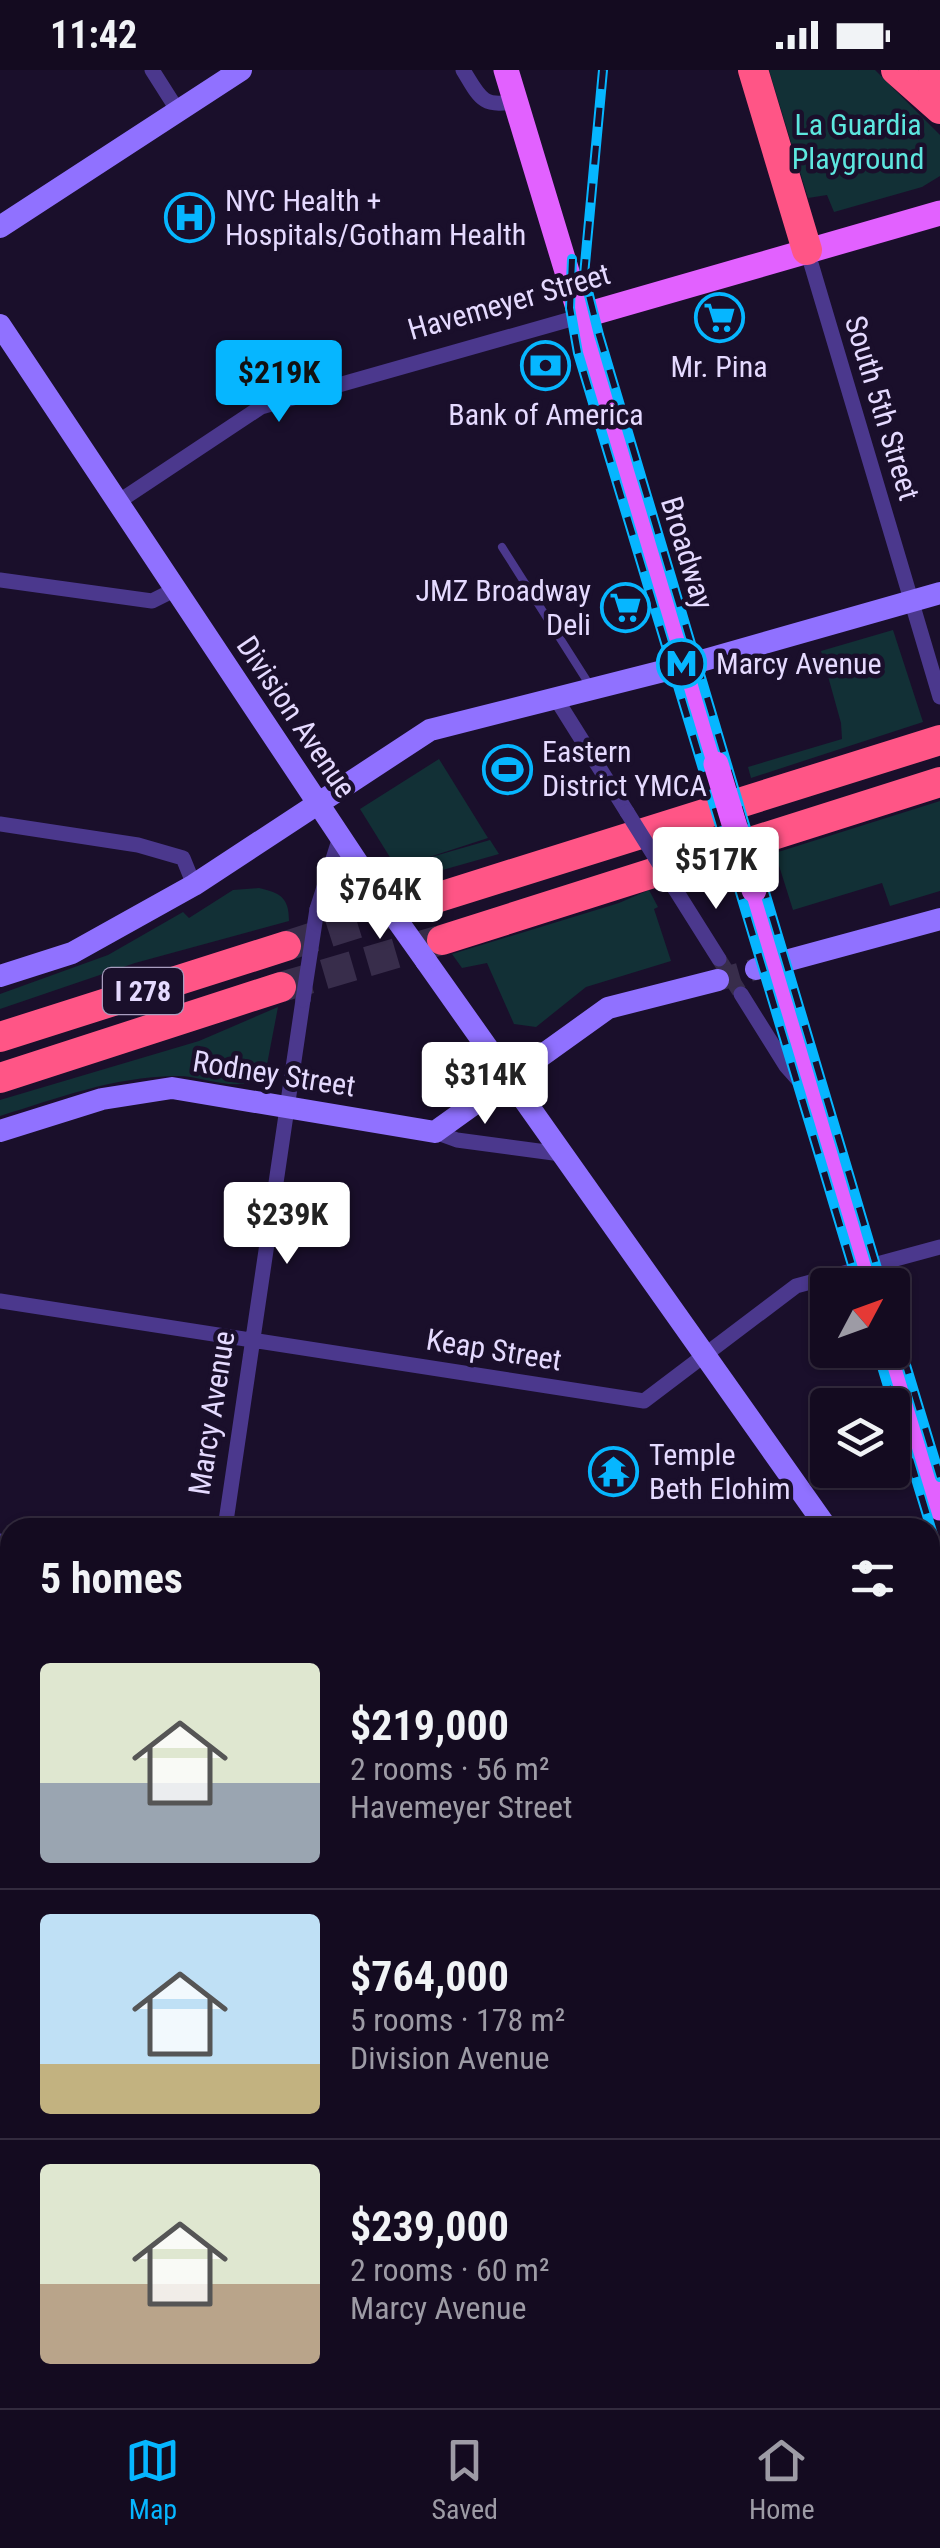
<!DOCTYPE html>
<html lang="en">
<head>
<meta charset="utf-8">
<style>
	:root { --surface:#140b20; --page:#21192d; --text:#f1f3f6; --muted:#9d9ba5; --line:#332b3e; --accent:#06b6ff }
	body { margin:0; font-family:"Roboto Condensed",sans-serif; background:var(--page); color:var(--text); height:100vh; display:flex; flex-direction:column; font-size:38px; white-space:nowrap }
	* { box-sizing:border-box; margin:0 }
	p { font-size:32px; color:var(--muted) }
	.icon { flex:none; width:55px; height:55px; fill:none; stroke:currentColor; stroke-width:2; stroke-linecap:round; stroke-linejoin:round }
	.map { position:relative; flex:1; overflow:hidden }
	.panel { position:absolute; left:0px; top:1448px; width:940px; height:892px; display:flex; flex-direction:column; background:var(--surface); border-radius:30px 30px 0 0; box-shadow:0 2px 8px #0004,0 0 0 2px var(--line) }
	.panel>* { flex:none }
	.needle { width:65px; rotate:49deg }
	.buttons { position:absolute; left:810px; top:1198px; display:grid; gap:20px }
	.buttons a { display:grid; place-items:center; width:100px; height:100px; border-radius:10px; background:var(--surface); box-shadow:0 2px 8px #0004,0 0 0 2px var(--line); font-size:50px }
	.price { position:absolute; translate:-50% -85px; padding:0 22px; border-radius:10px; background:#fff; color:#222; font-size:32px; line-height:65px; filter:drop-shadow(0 2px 5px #0008) }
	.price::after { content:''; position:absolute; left:50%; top:60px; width:30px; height:22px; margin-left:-15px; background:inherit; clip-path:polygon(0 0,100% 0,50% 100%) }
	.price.active { background:var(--accent); color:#111 }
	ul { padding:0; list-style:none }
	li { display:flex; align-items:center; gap:30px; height:250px; padding:0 40px }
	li+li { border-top:2px solid var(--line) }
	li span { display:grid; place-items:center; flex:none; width:280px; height:200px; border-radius:10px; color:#555 }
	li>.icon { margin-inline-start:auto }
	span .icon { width:120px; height:120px; fill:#fffc; stroke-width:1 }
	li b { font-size:42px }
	h2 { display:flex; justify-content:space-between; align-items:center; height:120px; padding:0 40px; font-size:42px }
	.status { display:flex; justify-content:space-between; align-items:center; height:70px; padding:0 50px; background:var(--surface); direction:ltr }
	.status svg { height:28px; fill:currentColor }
	.dock { display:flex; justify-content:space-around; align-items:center; height:140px; border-top:2px solid var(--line); background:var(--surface); font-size:28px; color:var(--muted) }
	.dock a { display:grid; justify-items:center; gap:5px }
	.dock .active { color:var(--accent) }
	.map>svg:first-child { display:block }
</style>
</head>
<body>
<div class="status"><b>11:42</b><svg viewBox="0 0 49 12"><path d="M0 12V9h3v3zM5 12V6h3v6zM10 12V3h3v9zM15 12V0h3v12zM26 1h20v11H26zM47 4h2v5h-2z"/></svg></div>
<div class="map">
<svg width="940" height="2338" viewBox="0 0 940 2338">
	<rect width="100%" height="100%" fill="#1a0f2b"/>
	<path fill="#123036" d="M 769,0 L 875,0 L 940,65 L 940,106 L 922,117 L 834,142 L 827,125 L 808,128 Z
		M 893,560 L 923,652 L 751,708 L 748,697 L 842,669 L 841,653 L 821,581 Z
		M 439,689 L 488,768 L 414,792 L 490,770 L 499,784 L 439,801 L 404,816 L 393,799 L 396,797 L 360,739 Z
		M 940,731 L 940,821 L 890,836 L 882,813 L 793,840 L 775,783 Z
		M 259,818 C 281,823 289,828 289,851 L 135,893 L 0,939 L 0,924 L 108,885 L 183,842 L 189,848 L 233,820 Z
		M 649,820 L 658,837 L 654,839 L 671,891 L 586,917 L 536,957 L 514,954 L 487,893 L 462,898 L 452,884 L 619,833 Z
		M 278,937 L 265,1005 C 237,1026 206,1005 175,1006 C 113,1007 58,1028 0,1046 L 0,1030 L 199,971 Z
		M 495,2330 L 582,2330 L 581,2338 L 494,2338 Z"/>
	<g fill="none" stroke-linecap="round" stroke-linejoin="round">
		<path stroke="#382d4b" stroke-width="15" stroke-dasharray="15 8" stroke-linecap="butt" d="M 719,889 L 741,924"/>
		<path stroke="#382d4b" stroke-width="22" stroke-dasharray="22 11" stroke-linecap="butt" d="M 718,910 L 756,899"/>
		<path stroke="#382d4b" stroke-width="30" stroke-dasharray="30 15" stroke-linecap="butt" d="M 286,876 L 417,834
			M 281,917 L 441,870"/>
		<path stroke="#4b388d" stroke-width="8" d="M 502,477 L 589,614"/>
		<path stroke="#4b388d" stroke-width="15" d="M 152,0 L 178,41
			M 463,0 C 479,26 482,39 515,31
			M 807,180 L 940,627
			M 118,432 L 261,337 L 582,246
			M 0,510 L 152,531 L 176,519
			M 555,627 L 627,742
			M 0,754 L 138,775 L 183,788 L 194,815
			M 675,819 L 719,889
			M 317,839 L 340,767
			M 741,924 L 786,996 L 810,1023
			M 435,1062 L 457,1070 L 561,1084
			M 0,1231 L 644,1331 L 796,1216 L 940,1177
			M 225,1458 L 303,930
			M 0,1471 L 10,1473
			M 930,1605 L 940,1622
			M 0,1710 L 10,1711
			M 930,1848 L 940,1849
			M 0,1949 L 10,1950
			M 930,2090 L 940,2091
			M 0,2188 L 10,2190
			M 928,2330 L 940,2332
			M 92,2338 L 93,2330"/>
		<path stroke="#9071ff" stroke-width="22" d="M 0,157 L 241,0
			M 0,255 L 377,822
			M 426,891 L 827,1458
			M 756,899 L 940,849
			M 0,906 L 72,883 L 194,815 L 430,660 L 687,595 L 940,523
			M 0,1061 L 102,1029 L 172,1018 L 435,1062 L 608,938 L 718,910
			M 708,2338 L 709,2330"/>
		<path stroke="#e261ff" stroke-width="25" d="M 506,0 L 716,694
			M 582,246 L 940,143
			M 754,820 L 873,1215
			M 892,1279 L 940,1438"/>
		<path stroke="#ff5586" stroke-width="30" d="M 753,0 L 807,180
			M 896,0 L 940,39
			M 934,0 L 940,5
			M 417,834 L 940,670
			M 442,870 L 940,712
			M 0,967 L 286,876
			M 0,1008 L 281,917"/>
		<defs>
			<path id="rail" d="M 603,0 L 584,205 L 599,265 L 882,1215
				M 572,189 L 570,238 L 578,283 L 858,1215
				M 892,1249 L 940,1407
				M 877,1280 L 940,1488"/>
		</defs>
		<use href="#rail" stroke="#06b6ff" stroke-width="10"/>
		<use href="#rail" stroke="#1a0f2b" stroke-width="6" stroke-dasharray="19" stroke-linecap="butt"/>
		<path stroke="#4b388d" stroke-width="15" d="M 627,742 L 675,819
			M 303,930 L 317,839"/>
		<path stroke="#9071ff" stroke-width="22" d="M 377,822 L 426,891"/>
		<path stroke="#e261ff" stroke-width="25" d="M 716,694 L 754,820"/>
	</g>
	<defs>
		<symbol id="hospital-ring" viewBox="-11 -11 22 22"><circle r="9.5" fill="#1a0f2b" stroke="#06b6ff" stroke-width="1.5"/><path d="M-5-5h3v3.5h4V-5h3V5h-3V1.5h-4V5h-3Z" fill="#06b6ff"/></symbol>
		<symbol id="supermarket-ring" viewBox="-11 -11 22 22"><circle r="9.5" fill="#1a0f2b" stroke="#06b6ff" stroke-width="1.5"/><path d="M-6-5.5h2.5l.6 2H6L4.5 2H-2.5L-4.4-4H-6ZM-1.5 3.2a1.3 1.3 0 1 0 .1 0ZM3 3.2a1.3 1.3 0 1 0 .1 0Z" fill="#06b6ff"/></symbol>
		<symbol id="bank-ring" viewBox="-11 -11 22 22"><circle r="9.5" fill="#1a0f2b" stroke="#06b6ff" stroke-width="1.5"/><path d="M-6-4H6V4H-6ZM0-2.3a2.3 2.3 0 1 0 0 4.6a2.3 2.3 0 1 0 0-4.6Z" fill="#06b6ff"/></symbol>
		<symbol id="metro-ring" viewBox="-11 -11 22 22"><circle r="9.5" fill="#1a0f2b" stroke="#06b6ff" stroke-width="1.5"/><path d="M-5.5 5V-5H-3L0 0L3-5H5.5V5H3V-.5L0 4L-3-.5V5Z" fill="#06b6ff"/></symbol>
		<symbol id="stadium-ring" viewBox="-11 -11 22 22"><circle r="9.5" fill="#1a0f2b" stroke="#06b6ff" stroke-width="1.5"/><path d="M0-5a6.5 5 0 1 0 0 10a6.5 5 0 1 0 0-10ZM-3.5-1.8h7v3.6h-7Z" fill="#06b6ff"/></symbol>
		<symbol id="temple-ring" viewBox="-11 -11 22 22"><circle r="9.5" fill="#1a0f2b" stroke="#06b6ff" stroke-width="1.5"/><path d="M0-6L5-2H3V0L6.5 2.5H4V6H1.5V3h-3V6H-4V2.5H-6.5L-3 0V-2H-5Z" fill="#06b6ff"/></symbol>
	</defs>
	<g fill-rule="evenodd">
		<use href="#hospital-ring" x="162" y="120" width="55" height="55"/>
		<use href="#supermarket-ring" x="692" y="220" width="55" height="55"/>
		<use href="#bank-ring" x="518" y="268" width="55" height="55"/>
		<use href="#supermarket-ring" x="598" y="510" width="55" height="55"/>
		<use href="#metro-ring" x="654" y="566" width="55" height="55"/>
		<use href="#stadium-ring" x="480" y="672" width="55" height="55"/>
		<use href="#temple-ring" x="586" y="1374" width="55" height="55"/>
	</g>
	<g text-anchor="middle" stroke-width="9" stroke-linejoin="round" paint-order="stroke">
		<rect fill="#1a0f2b" stroke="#a89dbf" stroke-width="2.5" x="103" y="898" width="80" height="46" rx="8"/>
		<g font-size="28" font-weight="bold" fill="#e5daff">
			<text x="143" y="931">I 278</text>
		</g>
		<g font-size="30" fill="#5de7df" stroke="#1a0f2b">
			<text x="858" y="65">La Guardia<tspan x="858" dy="34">Playground</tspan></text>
		</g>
		<g font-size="30" fill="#e5daff" stroke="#1a0f2b" text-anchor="start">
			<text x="225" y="141">NYC Health +<tspan x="225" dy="34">Hospitals/Gotham Health</tspan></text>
			<text x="719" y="307" text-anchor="middle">Mr. Pina</text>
			<text x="546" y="355" text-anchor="middle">Bank of America</text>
			<text x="591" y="531" text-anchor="end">JMZ Broadway<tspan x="591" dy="34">Deli</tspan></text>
			<text x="716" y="604">Marcy Avenue</text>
			<text x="542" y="692">Eastern<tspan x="542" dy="34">District YMCA</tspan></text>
			<text x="649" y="1395">Temple<tspan x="649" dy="34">Beth Elohim</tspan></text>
		</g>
		<g font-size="30" fill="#e5daff" stroke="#1a0f2b">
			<text transform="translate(509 232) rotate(-16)" y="10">Havemeyer Street</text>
			<text transform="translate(882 338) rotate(73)" y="10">South 5th Street</text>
			<text transform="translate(687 483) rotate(73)" y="10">Broadway</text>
			<text transform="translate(296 647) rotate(56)" y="10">Division Avenue</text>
			<text transform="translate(274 1004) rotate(9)" y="10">Rodney Street</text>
			<text transform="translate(494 1280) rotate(9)" y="10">Keap Street</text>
			<text transform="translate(212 1343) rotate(-81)" y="10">Marcy Avenue</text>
		</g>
	</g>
</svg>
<div class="buttons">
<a><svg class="needle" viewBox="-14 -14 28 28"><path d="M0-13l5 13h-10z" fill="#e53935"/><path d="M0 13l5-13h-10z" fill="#9d9ba5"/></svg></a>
<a><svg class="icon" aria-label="layers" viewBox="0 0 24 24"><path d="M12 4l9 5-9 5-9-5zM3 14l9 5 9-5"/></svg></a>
</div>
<b class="price active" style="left:279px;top:355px">$219K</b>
<b class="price" style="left:716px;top:842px">$517K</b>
<b class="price" style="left:380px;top:872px">$764K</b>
<b class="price" style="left:485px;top:1057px">$314K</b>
<b class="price" style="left:287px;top:1197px">$239K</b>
<section class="panel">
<h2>5 homes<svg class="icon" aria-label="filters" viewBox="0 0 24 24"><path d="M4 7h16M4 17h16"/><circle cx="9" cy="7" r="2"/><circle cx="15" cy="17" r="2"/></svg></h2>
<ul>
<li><span style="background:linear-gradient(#dfe7d0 60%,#9aa5b1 0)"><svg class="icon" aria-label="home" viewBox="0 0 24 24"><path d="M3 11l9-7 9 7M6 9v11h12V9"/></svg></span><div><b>$219,000</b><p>2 rooms · 56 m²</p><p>Havemeyer Street</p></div></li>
<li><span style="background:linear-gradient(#bfe0f5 75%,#c2b280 0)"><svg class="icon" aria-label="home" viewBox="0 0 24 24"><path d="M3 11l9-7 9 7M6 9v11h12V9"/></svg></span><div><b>$764,000</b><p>5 rooms · 178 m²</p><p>Division Avenue</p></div></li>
<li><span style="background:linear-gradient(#dfe7d0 60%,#b9a48a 0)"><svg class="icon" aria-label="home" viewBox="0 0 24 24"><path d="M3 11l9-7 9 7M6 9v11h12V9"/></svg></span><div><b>$239,000</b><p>2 rooms · 60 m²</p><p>Marcy Avenue</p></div></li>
</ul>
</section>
</div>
<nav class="dock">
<a class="active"><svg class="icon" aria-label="map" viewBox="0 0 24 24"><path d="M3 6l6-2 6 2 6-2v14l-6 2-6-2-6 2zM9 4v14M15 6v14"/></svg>Map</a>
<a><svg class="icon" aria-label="saved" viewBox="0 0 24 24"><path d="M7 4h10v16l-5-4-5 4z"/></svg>Saved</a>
<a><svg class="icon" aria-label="home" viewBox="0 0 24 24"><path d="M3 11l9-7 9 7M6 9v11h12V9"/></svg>Home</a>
</nav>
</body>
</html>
